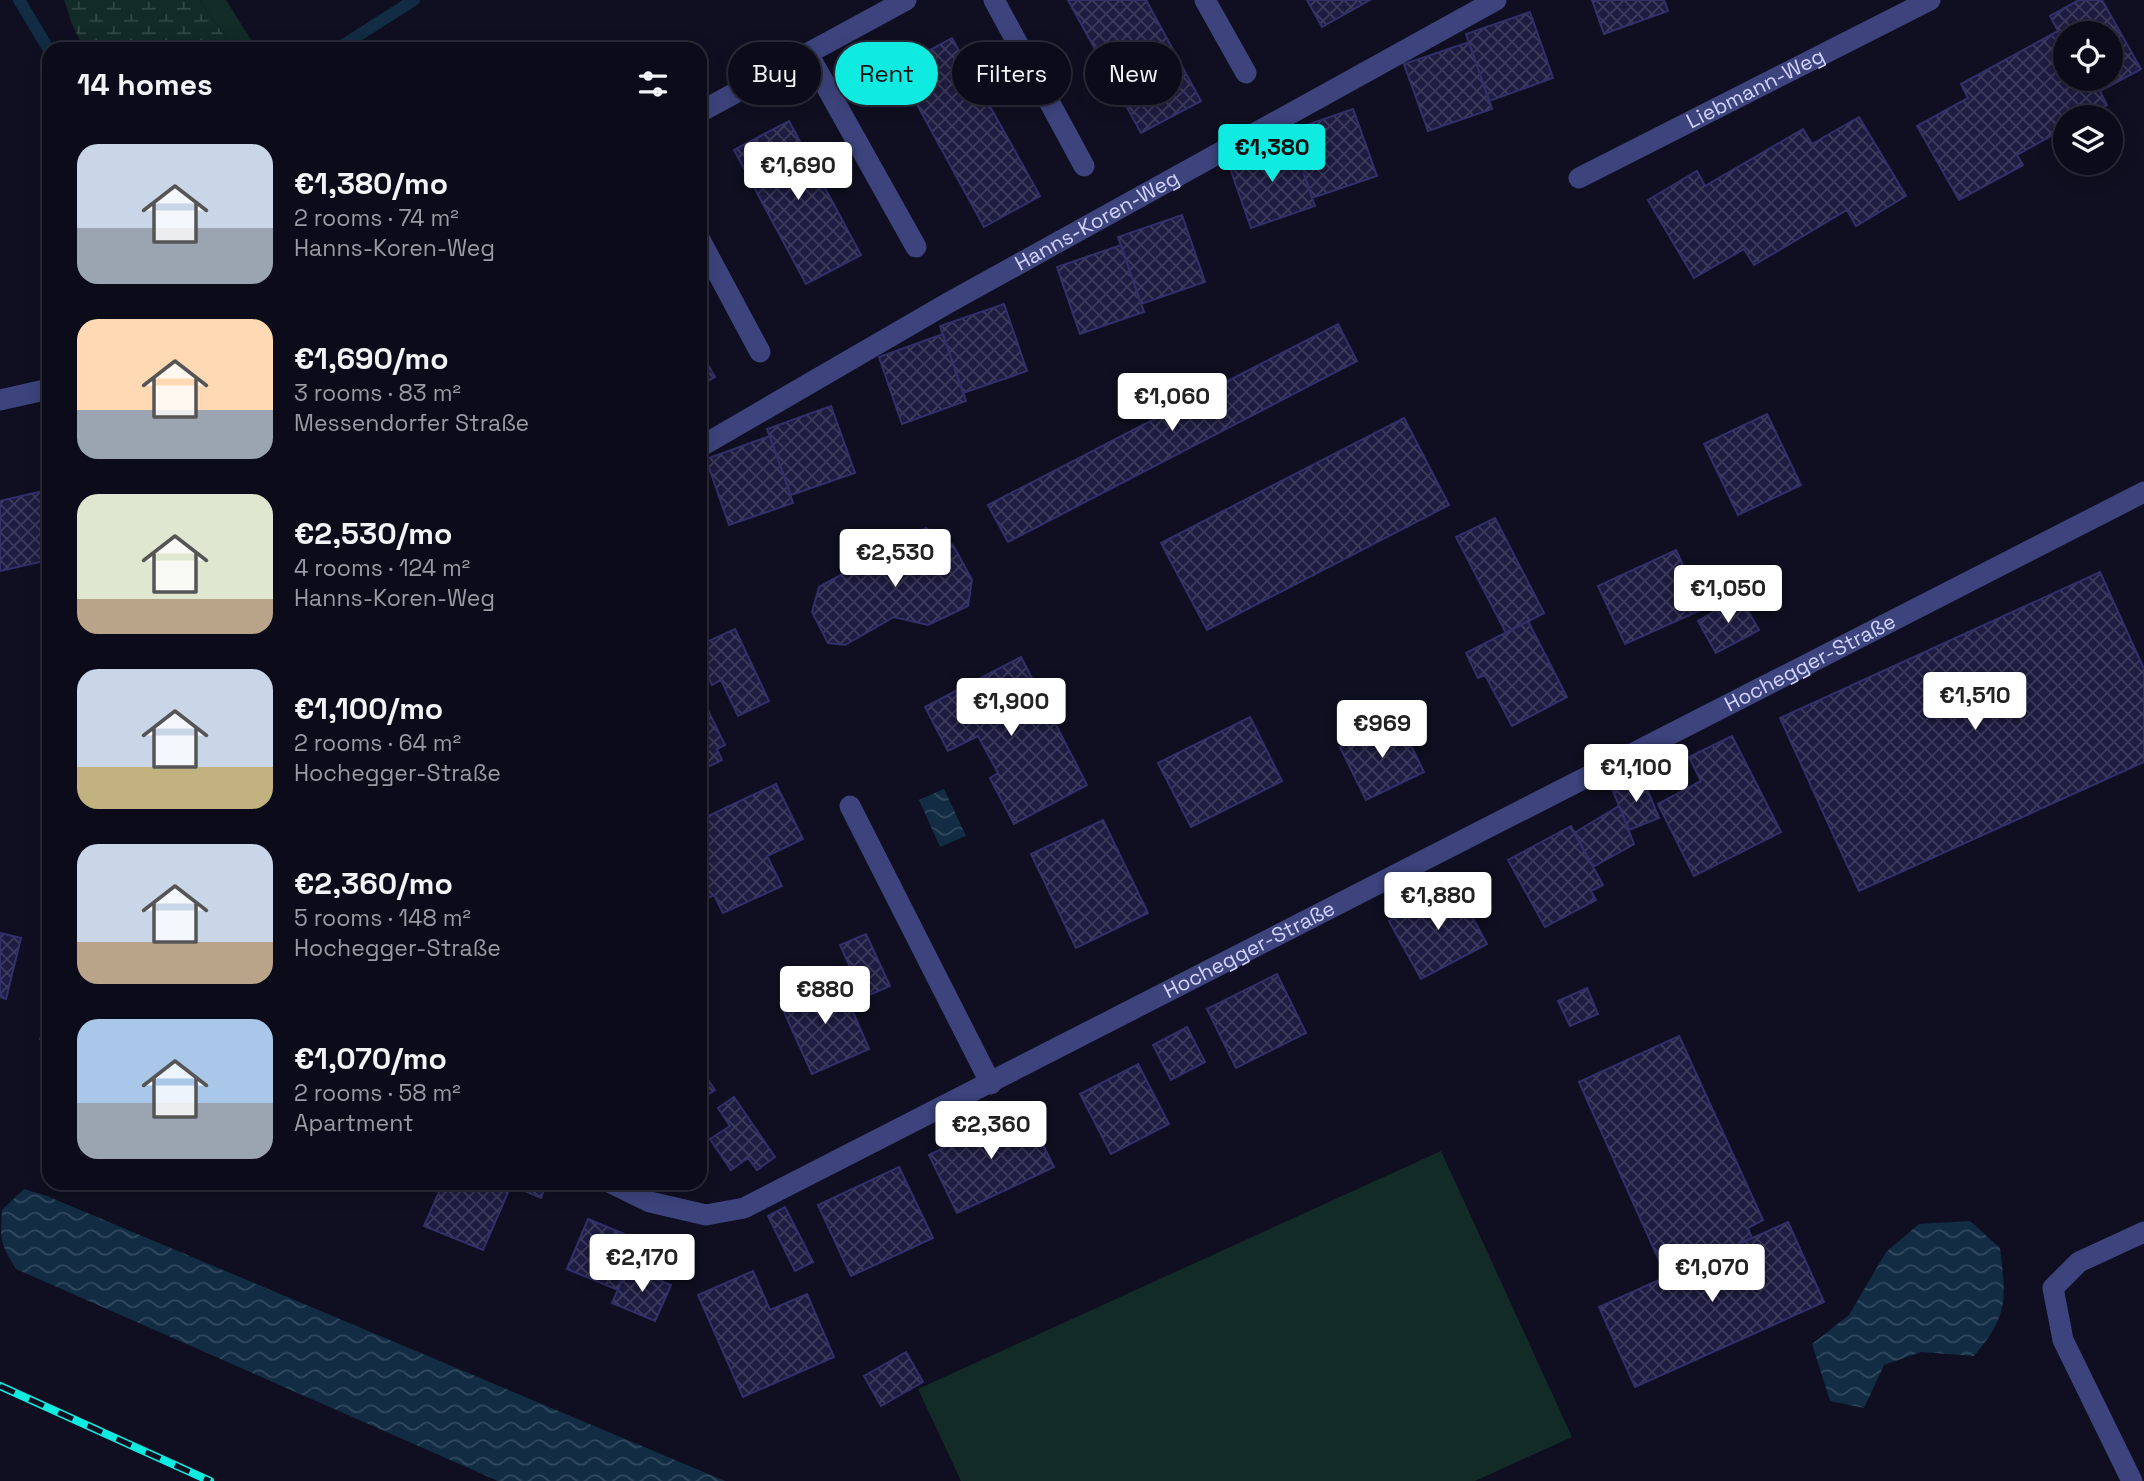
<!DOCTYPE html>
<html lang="en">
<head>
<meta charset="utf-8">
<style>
	:root { --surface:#0b0b19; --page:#191926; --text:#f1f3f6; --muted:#9a9ba2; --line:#2b2b38; --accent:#0febe0 }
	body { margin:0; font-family:"Space Grotesk",sans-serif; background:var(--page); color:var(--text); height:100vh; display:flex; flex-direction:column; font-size:26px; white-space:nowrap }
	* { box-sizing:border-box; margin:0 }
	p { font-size:23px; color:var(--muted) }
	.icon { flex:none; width:38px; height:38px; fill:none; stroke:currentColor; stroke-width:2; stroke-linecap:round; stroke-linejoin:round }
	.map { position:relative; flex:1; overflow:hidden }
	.side { position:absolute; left:42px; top:42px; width:665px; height:1148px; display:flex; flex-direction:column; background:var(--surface); border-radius:21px; box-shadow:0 4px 18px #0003,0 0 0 2px var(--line) }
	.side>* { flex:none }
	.guide { position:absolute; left:728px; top:42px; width:665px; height:63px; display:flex; gap:14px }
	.tools { position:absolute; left:2053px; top:21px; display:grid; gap:14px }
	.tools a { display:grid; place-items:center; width:70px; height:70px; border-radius:50%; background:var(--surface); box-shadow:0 4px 18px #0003,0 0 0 2px var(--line); font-size:35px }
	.price { position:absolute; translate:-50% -60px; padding:0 16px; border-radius:7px; background:#fff; color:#222; font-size:23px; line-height:46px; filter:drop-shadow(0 2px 4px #0008) }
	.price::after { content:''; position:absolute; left:50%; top:42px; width:21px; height:16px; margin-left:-10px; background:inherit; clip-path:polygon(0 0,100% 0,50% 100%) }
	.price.current { background:var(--accent); color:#111 }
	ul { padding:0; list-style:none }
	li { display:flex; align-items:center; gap:21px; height:175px; padding:0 35px }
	li span { display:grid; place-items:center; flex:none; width:196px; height:140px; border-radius:21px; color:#555 }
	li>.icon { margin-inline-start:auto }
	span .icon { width:84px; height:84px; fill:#fffc; stroke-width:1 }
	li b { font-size:30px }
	h2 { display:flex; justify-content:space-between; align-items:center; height:84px; padding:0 35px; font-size:30px }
	.tag { padding:0 24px; border-radius:32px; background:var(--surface); box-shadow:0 4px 18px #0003,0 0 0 2px var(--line); font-size:24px; line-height:63px }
	.tag.current { background:var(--accent); color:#111 }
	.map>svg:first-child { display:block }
</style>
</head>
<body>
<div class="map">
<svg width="2144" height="1481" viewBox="0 0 2144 1481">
	<defs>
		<pattern id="wetland-marsh" width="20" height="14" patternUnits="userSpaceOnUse" patternTransform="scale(1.75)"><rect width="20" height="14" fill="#122b26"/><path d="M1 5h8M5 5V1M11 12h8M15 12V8" fill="none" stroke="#344946"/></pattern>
		<pattern id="water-waves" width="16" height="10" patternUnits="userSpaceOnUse" patternTransform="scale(1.75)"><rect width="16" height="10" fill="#112c43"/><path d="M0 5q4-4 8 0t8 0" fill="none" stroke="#334a5f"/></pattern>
		<pattern id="building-cross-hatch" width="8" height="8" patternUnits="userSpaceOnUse" patternTransform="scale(1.75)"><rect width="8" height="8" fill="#1e1c41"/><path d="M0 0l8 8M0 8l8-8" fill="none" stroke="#3e3c5d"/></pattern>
	</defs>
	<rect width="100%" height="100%" fill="#0f0f21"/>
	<path fill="#122b26" d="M 200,0 L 226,0 L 257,49 L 233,49 Z
		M 1441,1151 L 1572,1437 L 1475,1481 L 961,1481 L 918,1389 Z"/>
	<path fill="url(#wetland-marsh)" d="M 64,0 L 200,0 L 233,49 L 84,49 L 72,24 Z"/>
	<path fill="url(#water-waves)" d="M 944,789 L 966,836 L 940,847 L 919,800 Z
		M 24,1189 L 47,1196 L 725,1481 L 498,1481 L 16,1269 C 0,1243 0,1241 2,1210 Z
		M 1970,1221 L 2000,1248 C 2006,1299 2009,1315 1974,1356 L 1921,1352 L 1884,1365 L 1864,1408 L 1830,1401 L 1812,1344 L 1849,1315 L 1886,1252 L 1919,1224 Z"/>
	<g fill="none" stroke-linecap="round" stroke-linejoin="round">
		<path stroke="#112c43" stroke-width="12" d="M 19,0 L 49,50
			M 337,49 L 414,0"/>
	</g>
	<path fill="url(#building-cross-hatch)" stroke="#32306b" stroke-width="2" fill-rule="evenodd" d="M 1068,0 L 1146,0 L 1201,101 L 1141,133 Z
		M 1307,0 L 1370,0 L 1322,27 Z
		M 1592,0 L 1664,0 L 1668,11 L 1604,34 Z
		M 2079,0 L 2102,0 L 2141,69 L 2100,91 L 2107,105 L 2085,117 L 2065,117 L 2065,128 L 2017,155 L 2023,165 L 1959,200 L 1917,126 L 1968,98 L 1961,84 L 2058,31 L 2050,16 ZM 2065,33 L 2110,33 L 2110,79 L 2065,79 Z
		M 1530,12 L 1553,78 L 1489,101 L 1466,34 Z
		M 952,38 L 1040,196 L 984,227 L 897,68 Z
		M 1469,42 L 1492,109 L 1428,131 L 1404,64 Z
		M 1353,109 L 1377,176 L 1312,198 L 1289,131 Z
		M 1859,117 L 1906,196 L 1856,226 L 1847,210 L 1754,265 L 1744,249 L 1694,278 L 1648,200 L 1697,171 L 1705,186 L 1803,129 L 1812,144 Z
		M 789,121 L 861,255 L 806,284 L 734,150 Z
		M 1292,139 L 1315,206 L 1251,228 L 1228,162 Z
		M 1182,215 L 1205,282 L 1141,304 L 1118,237 Z
		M 1121,245 L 1144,312 L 1080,334 L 1057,267 Z
		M 1004,304 L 1027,371 L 963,393 L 940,326 Z
		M 1338,324 L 1357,361 L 1008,542 L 988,505 Z
		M 943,334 L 966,401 L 902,424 L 879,357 Z
		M 700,350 L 715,377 L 700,385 Z
		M 831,406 L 855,473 L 791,495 L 767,429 Z
		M 1767,414 L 1801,485 L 1738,515 L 1704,444 Z
		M 1404,418 L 1449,505 L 1207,630 L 1161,543 Z
		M 770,436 L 793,503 L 729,525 L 706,459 Z
		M 43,491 L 49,516 L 49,560 L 0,571 L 0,501 Z
		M 1495,518 L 1544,613 L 1506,633 L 1456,537 Z
		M 926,528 L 953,545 L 972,580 L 968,606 L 928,625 L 894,617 L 845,645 L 828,643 L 812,612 L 819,587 Z
		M 1676,550 L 1703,609 L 1625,644 L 1598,586 Z
		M 2100,572 L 2144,669 L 2144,762 L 1859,891 L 1780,718 Z
		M 1740,597 L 1759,630 L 1716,653 L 1698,621 Z
		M 1528,621 L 1567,697 L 1512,726 L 1485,675 L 1478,678 L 1466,653 Z
		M 735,629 L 769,701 L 738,716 L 721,680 L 712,685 L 700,660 L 700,645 Z
		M 1021,657 L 1087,785 L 1014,824 L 990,778 L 998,773 L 978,736 L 948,751 L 925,707 Z
		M 700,694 L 725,745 L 717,749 L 722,760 L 700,771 Z
		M 1250,717 L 1282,781 L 1191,827 L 1158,763 Z
		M 1398,719 L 1424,772 L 1366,800 L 1340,747 Z
		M 1732,736 L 1781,832 L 1694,876 L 1658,804 L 1701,781 L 1689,757 Z
		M 1643,779 L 1659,818 L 1629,830 L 1613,791 Z
		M 776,784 L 803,839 L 767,856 L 782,886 L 723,913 L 714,895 L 700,902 L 700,820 Z
		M 1619,806 L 1634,844 L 1593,867 L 1574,833 Z
		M 1103,820 L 1148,913 L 1076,948 L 1031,854 Z
		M 1571,826 L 1603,885 L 1591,891 L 1596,900 L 1545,927 L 1508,860 Z
		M 1455,885 L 1487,944 L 1421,979 L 1389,921 Z
		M 0,933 L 21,938 L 6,999 L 0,997 Z
		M 866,934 L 890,986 L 865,997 L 862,989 L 846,997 L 838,977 L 852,971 L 840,945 Z
		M 1277,974 L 1306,1033 L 1236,1068 L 1207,1009 Z
		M 838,977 L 869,1049 L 812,1074 L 780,1003 Z
		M 1587,988 L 1598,1014 L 1570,1026 L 1558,1001 Z
		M 49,1019 L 49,1043 L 40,1039 Z
		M 1187,1027 L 1205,1062 L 1171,1080 L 1153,1045 Z
		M 1679,1036 L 1763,1220 L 1748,1228 L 1752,1238 L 1682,1270 L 1678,1260 L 1662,1267 L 1579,1082 Z
		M 1138,1064 L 1169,1124 L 1111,1154 L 1080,1094 Z
		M 700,1068 L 715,1090 L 700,1100 Z
		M 734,1097 L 775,1157 L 757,1170 L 748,1158 L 731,1170 L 710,1139 L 730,1126 L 718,1108 Z
		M 1025,1108 L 1054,1167 L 957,1213 L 929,1155 Z
		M 899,1167 L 933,1238 L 851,1276 L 818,1205 Z
		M 443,1183 L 512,1183 L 483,1250 L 424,1226 Z
		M 512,1183 L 547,1183 L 541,1198 L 511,1185 Z
		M 785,1207 L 813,1262 L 795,1271 L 768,1216 Z
		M 588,1219 L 639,1240 L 618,1290 L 567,1269 Z
		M 1788,1222 L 1824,1302 L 1635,1387 L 1599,1307 Z
		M 628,1267 L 671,1285 L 655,1321 L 612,1303 Z
		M 753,1271 L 770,1310 L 807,1294 L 834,1357 L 743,1397 L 698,1295 Z
		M 906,1352 L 923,1382 L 881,1406 L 864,1376 Z"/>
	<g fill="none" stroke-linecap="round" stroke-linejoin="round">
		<g stroke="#3d447d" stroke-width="21">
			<path d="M 994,0 L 1084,166"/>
			<path d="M 1205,0 L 1246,73"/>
			<path d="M 808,54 L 916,247"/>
			<path d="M 700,112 L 906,0"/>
			<path id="s1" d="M 1579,178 L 1930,0"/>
			<path d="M 700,240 L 760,352"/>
			<path d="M 0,400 L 49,389"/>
			<path id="s2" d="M 700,447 L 948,303 L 1496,0"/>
			<path d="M 850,806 L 991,1084"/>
			<path id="s3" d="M 611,1183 L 650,1202 L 706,1215 L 744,1208 L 2144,492"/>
			<path d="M 2132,1481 L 2063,1340 L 2053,1288 L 2079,1262 L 2144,1232"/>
		</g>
		<defs>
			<path id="rail" d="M 0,1386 L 210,1481"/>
		</defs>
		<use href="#rail" stroke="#0febe0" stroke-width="8"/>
		<use href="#rail" stroke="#0f0f21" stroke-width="5" stroke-dasharray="16" stroke-linecap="butt"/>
	</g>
	<g text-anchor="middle" stroke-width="6" stroke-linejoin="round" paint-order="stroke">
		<g font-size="21" fill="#d2d3fc" stroke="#0f0f21">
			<text dy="7" stroke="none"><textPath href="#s1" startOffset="198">Liebmann-Weg</textPath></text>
			<text dy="7" stroke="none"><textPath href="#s2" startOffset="457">Hanns-Koren-Weg</textPath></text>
			<text dy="7" stroke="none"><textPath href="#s3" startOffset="1337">Hochegger-Straße</textPath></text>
			<text dy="7" stroke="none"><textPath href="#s3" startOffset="707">Hochegger-Straße</textPath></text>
		</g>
	</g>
</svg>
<div class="tools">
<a><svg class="icon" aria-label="locate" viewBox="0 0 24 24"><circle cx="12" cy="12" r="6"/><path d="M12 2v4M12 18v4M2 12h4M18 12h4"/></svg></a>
<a><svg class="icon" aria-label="layers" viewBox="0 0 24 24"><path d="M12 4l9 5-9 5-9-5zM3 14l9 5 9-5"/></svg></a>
</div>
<b class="price current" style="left:1272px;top:184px">€1,380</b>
<b class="price" style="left:798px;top:202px">€1,690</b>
<b class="price" style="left:1172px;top:433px">€1,060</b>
<b class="price" style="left:895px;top:589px">€2,530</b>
<b class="price" style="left:1728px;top:625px">€1,050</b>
<b class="price" style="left:1975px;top:732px">€1,510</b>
<b class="price" style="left:1011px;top:738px">€1,900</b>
<b class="price" style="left:1382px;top:760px">€969</b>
<b class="price" style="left:1636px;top:804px">€1,100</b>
<b class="price" style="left:1438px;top:932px">€1,880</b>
<b class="price" style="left:825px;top:1026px">€880</b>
<b class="price" style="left:991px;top:1161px">€2,360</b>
<b class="price" style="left:642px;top:1294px">€2,170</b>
<b class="price" style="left:1712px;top:1304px">€1,070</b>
<div class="guide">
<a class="tag">Buy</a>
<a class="tag current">Rent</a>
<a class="tag">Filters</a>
<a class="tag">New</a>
</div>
<section class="side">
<h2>14 homes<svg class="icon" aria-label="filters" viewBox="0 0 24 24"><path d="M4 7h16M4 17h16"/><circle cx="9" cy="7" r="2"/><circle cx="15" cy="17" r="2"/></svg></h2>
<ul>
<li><span style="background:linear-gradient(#c9d6e8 60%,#9aa5b1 0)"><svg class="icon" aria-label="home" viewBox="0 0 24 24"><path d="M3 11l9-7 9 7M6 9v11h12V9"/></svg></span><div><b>€1,380/mo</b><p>2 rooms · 74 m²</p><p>Hanns-Koren-Weg</p></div></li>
<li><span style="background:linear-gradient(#ffd9b3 65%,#9aa5b1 0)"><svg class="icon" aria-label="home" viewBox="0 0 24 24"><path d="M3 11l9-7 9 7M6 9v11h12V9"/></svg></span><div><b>€1,690/mo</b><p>3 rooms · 83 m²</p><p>Messendorfer Straße</p></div></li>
<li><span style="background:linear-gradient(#dfe7d0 75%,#b9a48a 0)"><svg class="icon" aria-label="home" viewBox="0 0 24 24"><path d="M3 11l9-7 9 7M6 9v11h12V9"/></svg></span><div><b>€2,530/mo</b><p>4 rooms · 124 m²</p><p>Hanns-Koren-Weg</p></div></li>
<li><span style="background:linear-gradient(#c9d6e8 70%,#c2b280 0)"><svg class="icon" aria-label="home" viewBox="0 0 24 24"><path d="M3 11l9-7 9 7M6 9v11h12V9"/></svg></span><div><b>€1,100/mo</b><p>2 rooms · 64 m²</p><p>Hochegger-Straße</p></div></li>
<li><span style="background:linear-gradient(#c9d6e8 70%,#b9a48a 0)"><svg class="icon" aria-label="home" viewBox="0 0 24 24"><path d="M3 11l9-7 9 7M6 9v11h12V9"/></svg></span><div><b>€2,360/mo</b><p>5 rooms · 148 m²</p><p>Hochegger-Straße</p></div></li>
<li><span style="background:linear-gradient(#a9c7e8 60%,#9aa5b1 0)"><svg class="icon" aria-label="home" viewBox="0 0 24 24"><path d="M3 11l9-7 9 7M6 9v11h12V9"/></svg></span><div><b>€1,070/mo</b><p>2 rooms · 58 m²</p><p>Apartment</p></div></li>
</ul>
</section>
</div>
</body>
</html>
